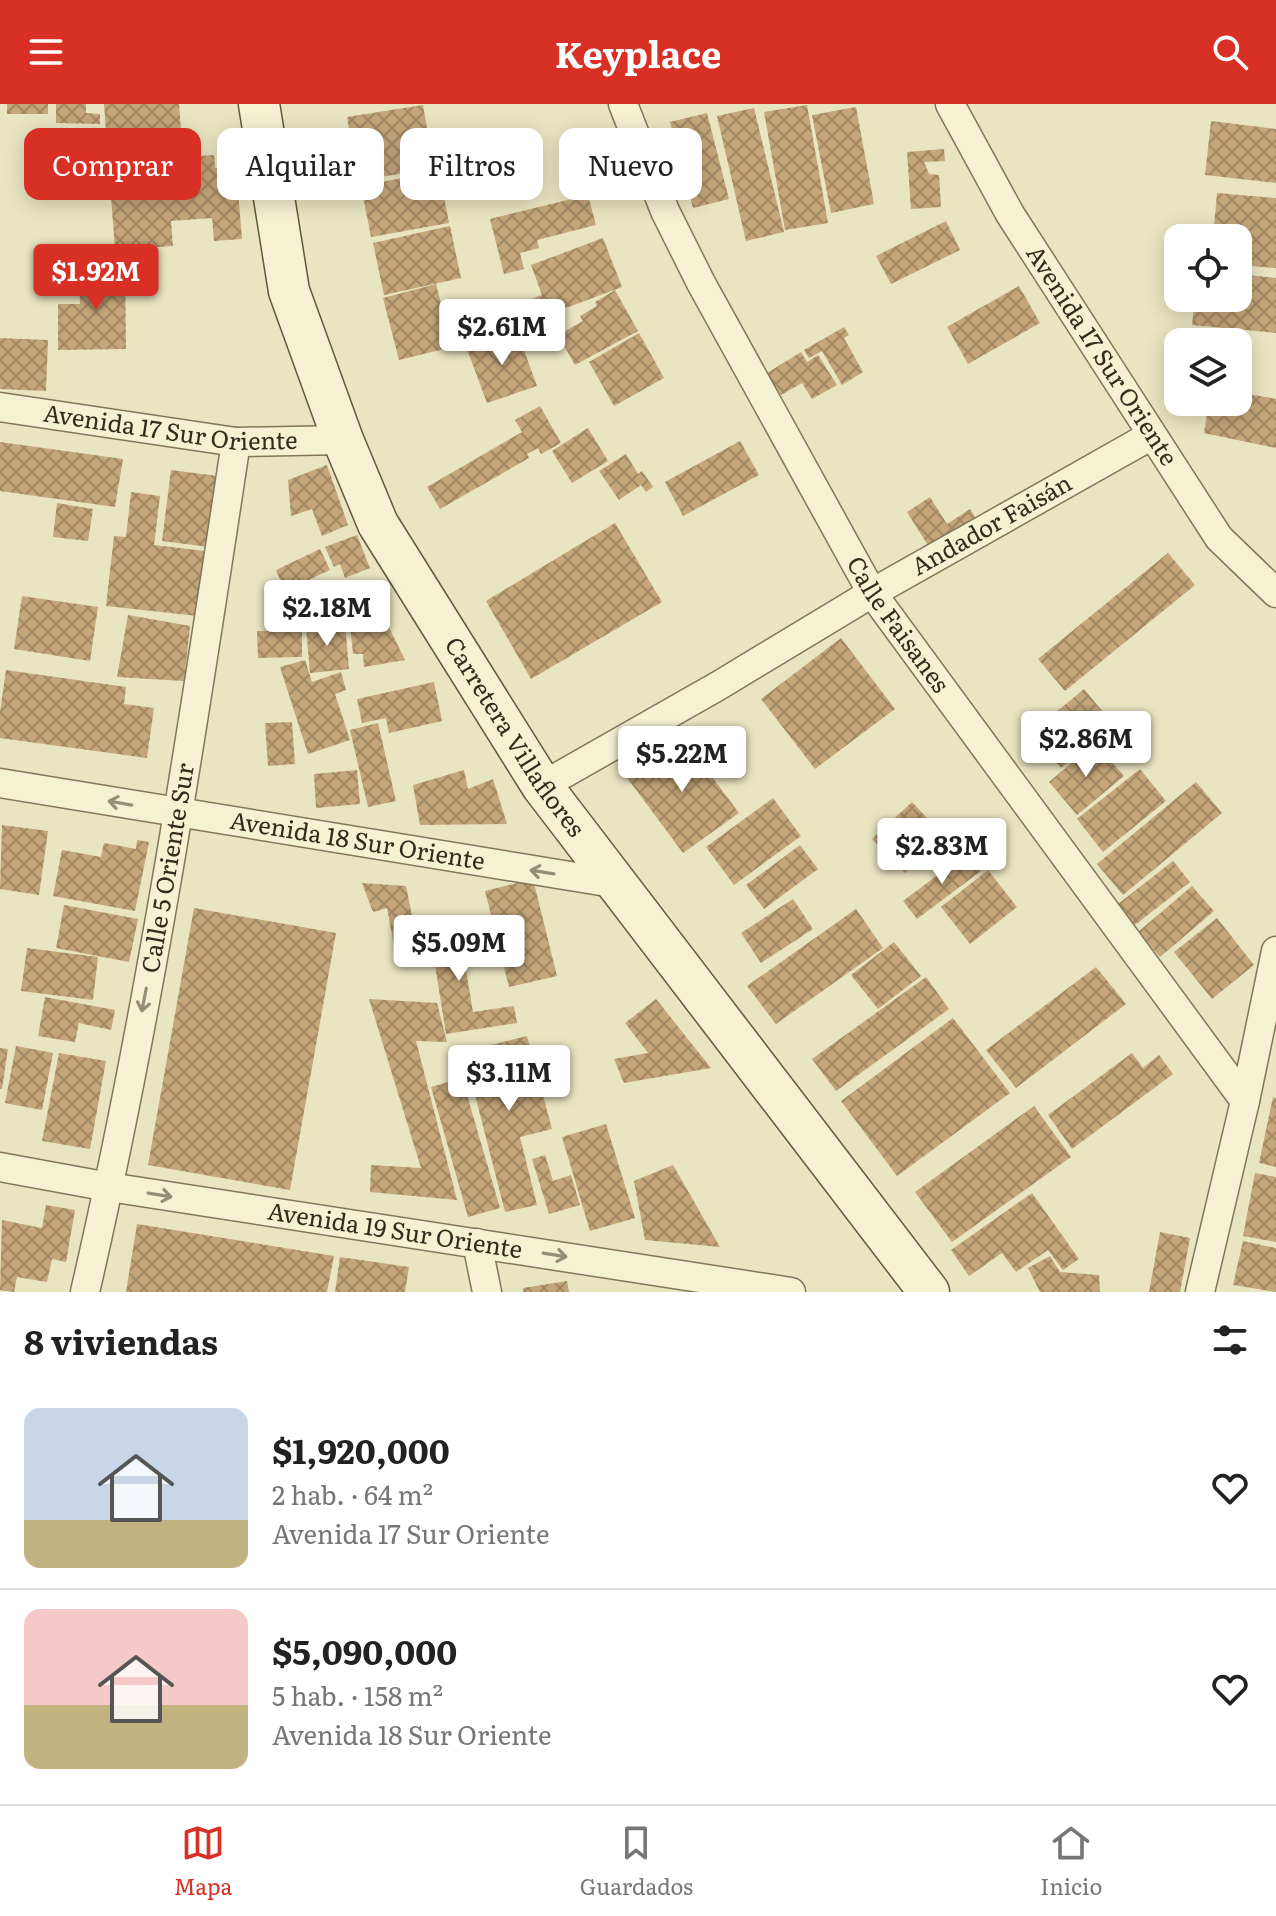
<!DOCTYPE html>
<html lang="es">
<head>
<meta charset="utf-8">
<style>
	:root { --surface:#fff; --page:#f6f6f6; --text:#222; --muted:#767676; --line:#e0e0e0; --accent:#d93025 }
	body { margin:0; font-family:Literata,serif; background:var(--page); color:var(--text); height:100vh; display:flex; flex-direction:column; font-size:30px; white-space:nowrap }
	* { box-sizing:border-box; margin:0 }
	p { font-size:26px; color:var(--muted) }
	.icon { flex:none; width:44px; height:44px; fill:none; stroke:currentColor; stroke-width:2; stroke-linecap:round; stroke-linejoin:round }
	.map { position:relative; height:1188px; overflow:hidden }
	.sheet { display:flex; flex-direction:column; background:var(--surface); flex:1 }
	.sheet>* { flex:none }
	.banner { position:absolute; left:24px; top:24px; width:800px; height:72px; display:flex; gap:16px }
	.controls { position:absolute; left:1164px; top:120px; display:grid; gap:16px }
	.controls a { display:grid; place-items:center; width:88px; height:88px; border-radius:16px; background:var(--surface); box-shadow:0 4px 20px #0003; font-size:40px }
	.price { position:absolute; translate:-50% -68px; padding:0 18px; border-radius:8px; background:#fff; color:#222; font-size:26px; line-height:52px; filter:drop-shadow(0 2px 4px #0008) }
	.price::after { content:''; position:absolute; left:50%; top:48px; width:24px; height:18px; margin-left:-12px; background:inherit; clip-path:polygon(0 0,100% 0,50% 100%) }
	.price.selected { background:var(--accent); color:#fff }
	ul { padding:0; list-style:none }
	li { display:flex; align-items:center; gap:24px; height:200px; padding:0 24px }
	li+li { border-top:2px solid var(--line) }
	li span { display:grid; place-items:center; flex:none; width:224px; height:160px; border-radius:16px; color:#555 }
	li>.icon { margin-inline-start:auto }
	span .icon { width:96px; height:96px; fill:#fffc; stroke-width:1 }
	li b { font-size:34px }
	h2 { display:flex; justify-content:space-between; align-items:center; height:96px; padding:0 24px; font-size:34px }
	.pill { padding:0 28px; border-radius:16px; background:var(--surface); box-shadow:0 4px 20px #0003; font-size:28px; line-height:72px }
	.pill.selected { background:var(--accent); color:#fff }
	header { display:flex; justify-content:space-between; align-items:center; height:104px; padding:0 24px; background:var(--accent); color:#fff; font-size:36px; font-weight:700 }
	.dock { display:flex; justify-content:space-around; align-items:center; height:112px; border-top:2px solid var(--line); background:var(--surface); font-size:22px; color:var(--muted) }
	.dock a { display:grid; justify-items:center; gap:4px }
	.dock .selected { color:var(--accent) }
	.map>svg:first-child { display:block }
</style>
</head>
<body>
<header><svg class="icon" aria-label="menu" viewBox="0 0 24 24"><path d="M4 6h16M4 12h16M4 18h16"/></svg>Keyplace<svg class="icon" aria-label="search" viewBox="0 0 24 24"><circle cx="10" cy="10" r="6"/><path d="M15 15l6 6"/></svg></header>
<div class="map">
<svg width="1276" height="1188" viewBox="0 0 1276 1188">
	<defs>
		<pattern id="building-cross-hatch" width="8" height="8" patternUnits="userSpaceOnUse" patternTransform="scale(2)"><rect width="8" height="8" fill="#c5a67a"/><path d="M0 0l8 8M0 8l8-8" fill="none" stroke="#a18763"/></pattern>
	</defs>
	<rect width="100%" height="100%" fill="#eae5c1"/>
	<path fill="url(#building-cross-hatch)" d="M 7,0 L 48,0 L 48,10 L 7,10 Z
		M 56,0 L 86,0 L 86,9 L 100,10 L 100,20 L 56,19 Z
		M 104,0 L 179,0 L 183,53 L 214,51 L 215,64 L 236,62 L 242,135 L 214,137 L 212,114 L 171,117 L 173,142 L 115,146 Z
		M 423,1 L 434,64 L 358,77 L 347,13 Z
		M 807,1 L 828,119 L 785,126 L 764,8 Z
		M 856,3 L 874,100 L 831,109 L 812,11 Z
		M 754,4 L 784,128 L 746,137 L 717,12 Z
		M 707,9 L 729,95 L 693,104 L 670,18 Z
		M 1211,17 L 1276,25 L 1276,79 L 1205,71 Z
		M 36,28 L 64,30 L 62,56 L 35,54 Z
		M 944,45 L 945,57 L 924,58 L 929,70 L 939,71 L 941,103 L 911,105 L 907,48 Z
		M 439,67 L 449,119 L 371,133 L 361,82 Z
		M 1217,89 L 1276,94 L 1276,164 L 1238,161 L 1238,134 L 1213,134 Z
		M 588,91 L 596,121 L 537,136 L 539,144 L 520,149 L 524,165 L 504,170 L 490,115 Z
		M 946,117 L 960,146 L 891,180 L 876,152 Z
		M 450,122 L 461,174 L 384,191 L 373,139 Z
		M 603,134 L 622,183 L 534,216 L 526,197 L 542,191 L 531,161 Z
		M 79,163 L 125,163 L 126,245 L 58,246 L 58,200 L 80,200 Z
		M 1238,170 L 1276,174 L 1276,229 L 1192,221 L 1195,194 L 1238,194 Z
		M 436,180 L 452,243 L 399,256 L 383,194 Z
		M 1019,182 L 1040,219 L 968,260 L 947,223 Z
		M 615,186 L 638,227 L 575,261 L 558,231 L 583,217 L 580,212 L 597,202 L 595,198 Z
		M 844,223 L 849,231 L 844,234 L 863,268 L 842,281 L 822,247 L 809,254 L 804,246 Z
		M 517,227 L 537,282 L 487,299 L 467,245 Z
		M 639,229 L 664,274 L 614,302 L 589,258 Z
		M 0,234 L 48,236 L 46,287 L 0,285 Z
		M 801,248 L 807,258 L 818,251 L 837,281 L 812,295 L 802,279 L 781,291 L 767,269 Z
		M 1238,288 L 1276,295 L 1276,344 L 1204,329 L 1209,298 L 1238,298 Z
		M 540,302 L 561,339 L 541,350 L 538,344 L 527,350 L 529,354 L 440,405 L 427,383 L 522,328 L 515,316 Z
		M 588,324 L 608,357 L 572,379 L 552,347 Z
		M 740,337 L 759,371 L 683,412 L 665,378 Z
		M 0,338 L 123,355 L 115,403 L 0,387 Z
		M 626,350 L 638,370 L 642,367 L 653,383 L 646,388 L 641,381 L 619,396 L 599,367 Z
		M 327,361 L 348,421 L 322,432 L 312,405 L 291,412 L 288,376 Z
		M 171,366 L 218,372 L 209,443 L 162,437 Z
		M 131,388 L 160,392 L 154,441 L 205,447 L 198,512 L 106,502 L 114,432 L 126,433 Z
		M 930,393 L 947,420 L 970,405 L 980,421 L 934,451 L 907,408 Z
		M 57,399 L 93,405 L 88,437 L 53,433 Z
		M 615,419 L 662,498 L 531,575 L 486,497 Z
		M 357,431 L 370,464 L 345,474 L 340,460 L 334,463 L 325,443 Z
		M 320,445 L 330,466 L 285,487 L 276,466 Z
		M 1168,449 L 1195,481 L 1065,587 L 1038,555 Z
		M 22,492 L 98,503 L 90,557 L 14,545 Z
		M 128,511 L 190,522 L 184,577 L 117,573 Z
		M 384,513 L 405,556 L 364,563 L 363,550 L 353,550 L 350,521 Z
		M 345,520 L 349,565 L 310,569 L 306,523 Z
		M 257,527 L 302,527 L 302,553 L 258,554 Z
		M 841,534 L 895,605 L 815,665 L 761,595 Z
		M 305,556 L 312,578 L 341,568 L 346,586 L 335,590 L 350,636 L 308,650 L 280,563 Z
		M 6,566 L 126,583 L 124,600 L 154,604 L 147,654 L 0,634 L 0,608 Z
		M 434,578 L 442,617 L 389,629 L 386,614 L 362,619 L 357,595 Z
		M 1084,585 L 1113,620 L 1061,664 L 1031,629 Z
		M 292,618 L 295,660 L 268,662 L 265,619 Z
		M 378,619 L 396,697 L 368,703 L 350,626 Z
		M 680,630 L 739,709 L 683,749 L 625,671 Z
		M 1095,639 L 1124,672 L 1077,711 L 1049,678 Z
		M 1140,665 L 1166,697 L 1103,748 L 1077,715 Z
		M 357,666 L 360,700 L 316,704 L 314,670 Z
		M 464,666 L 468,685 L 493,675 L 507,720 L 420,721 L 413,681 Z
		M 1196,678 L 1222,709 L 1123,791 L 1097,760 Z
		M 773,694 L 801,732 L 734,781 L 706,743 Z
		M 912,698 L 944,732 L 905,769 L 872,735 Z
		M 2,721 L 48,727 L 39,791 L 0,785 Z
		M 137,736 L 149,738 L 135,807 L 53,792 L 62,746 L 101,753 L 104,739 L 136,745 Z
		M 800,741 L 818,765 L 764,805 L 746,781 Z
		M 967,749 L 981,767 L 917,815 L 903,797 Z
		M 1173,757 L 1190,778 L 1135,821 L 1118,800 Z
		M 988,766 L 1017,803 L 970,840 L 941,803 Z
		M 533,775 L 557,872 L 509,883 L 485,787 Z
		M 362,779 L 406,782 L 419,846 L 395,847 L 387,804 L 373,808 Z
		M 1192,782 L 1214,807 L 1160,853 L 1138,828 Z
		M 793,795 L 813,825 L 761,859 L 741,829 Z
		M 64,801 L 138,815 L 129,858 L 56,844 Z
		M 194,804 L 336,829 L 290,1086 L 148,1061 Z
		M 856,805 L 883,844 L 776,920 L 747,882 Z
		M 457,813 L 473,908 L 514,902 L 517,919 L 446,930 L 428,817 Z
		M 1217,814 L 1254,861 L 1212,895 L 1174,848 Z
		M 894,838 L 921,872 L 878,905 L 851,871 Z
		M 27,844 L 98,853 L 93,896 L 21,887 Z
		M 1096,863 L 1126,900 L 1016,984 L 986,946 Z
		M 926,873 L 949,905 L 836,987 L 812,955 Z
		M 45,893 L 115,906 L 111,926 L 79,919 L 75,938 L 38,932 Z
		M 369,895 L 437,899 L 447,938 L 416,937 L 457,1096 L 370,1088 L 371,1061 L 421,1064 Z
		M 656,895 L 711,964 L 624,979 L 614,955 L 648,949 L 625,919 Z
		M 953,914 L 1010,989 L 897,1072 L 841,997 Z
		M 527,932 L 552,1025 L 520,1033 L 537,1101 L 505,1108 L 464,948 Z
		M 16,942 L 53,949 L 42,1006 L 5,999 Z
		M 0,944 L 8,945 L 2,985 L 0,985 Z
		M 59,949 L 106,957 L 90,1045 L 42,1037 Z
		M 1132,949 L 1143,964 L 1159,951 L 1173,970 L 1072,1045 L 1048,1011 Z
		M 462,974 L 500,1104 L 468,1113 L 431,983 Z
		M 1273,993 L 1276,994 L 1276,1063 L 1259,1059 Z
		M 1034,1002 L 1071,1053 L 952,1138 L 915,1088 Z
		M 606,1020 L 635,1114 L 590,1127 L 562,1033 Z
		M 545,1051 L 553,1077 L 571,1071 L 580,1101 L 549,1110 L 532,1055 Z
		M 673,1061 L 720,1143 L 645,1136 L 634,1077 Z
		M 1255,1069 L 1276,1073 L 1276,1138 L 1243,1132 Z
		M 1032,1089 L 1079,1155 L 1063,1166 L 1048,1146 L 1016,1168 L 1002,1149 L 969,1172 L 951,1146 Z
		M 46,1101 L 75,1106 L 66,1158 L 52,1155 L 47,1178 L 17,1173 L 14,1188 L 0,1186 L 2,1116 L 42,1124 Z
		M 137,1120 L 334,1152 L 327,1188 L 126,1188 Z
		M 1160,1128 L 1190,1134 L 1180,1188 L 1149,1188 Z
		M 1243,1137 L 1276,1144 L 1276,1188 L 1233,1181 Z
		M 1050,1152 L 1060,1168 L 1099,1171 L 1100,1188 L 1040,1188 L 1028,1164 Z
		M 340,1153 L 409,1163 L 405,1188 L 335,1188 Z
		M 567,1177 L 569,1188 L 523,1188 L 523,1184 Z"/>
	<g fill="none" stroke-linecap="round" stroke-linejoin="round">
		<defs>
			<g id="street">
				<path id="s1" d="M 623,0 L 665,107 L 701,179 L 872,489 L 1245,997"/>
				<path id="s2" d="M 950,0 L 1010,110 L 1219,434 L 1276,489"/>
				<path id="s3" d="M 0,303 L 236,338 L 343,336"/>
				<path id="s4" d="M 0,679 L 619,780"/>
				<path id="s5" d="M 542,682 L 718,582 L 872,489 L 1152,331"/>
				<path id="s6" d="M 0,1063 L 109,1083 L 791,1188"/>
				<path d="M 477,1139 L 487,1188"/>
				<path id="s7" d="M 85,1188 C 150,907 193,622 236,338"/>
				<path d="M 1200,1188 L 1245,997 L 1276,847"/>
			</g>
			<g id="secondary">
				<path id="s8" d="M 259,0 L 289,187 L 343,336 L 378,420 L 542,682 L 929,1188"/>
			</g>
		</defs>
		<use href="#street" stroke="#82765a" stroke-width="31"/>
		<use href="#secondary" stroke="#63573d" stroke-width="43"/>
		<use href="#street" stroke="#f5f1d3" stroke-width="28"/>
		<use href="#secondary" stroke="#f5f1d3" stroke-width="40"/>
	</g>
	<defs><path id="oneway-shaft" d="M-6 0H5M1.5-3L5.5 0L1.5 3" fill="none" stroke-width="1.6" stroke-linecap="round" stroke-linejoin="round" transform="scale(2)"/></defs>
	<g stroke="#948e78">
		<use href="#oneway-shaft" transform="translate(120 699) rotate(-170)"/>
		<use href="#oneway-shaft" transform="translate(542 768) rotate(-171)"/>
		<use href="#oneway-shaft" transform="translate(144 896) rotate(101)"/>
		<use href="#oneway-shaft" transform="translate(160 1091) rotate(9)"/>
		<use href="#oneway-shaft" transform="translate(555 1151) rotate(9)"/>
	</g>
	<g text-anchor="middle" stroke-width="6" stroke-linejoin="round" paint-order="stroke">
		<g font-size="24" fill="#332b1d" stroke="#f2eed0">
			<text dy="8" stroke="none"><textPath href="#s2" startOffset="294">Avenida 17 Sur Oriente</textPath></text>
			<text dy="8" stroke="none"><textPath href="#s3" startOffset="172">Avenida 17 Sur Oriente</textPath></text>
			<text dy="8" stroke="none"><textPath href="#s5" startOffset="520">Andador Faisán</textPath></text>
			<text dy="8" stroke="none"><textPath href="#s1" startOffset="590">Calle Faisanes</textPath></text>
			<text dy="8" stroke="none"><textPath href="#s8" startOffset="692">Carretera Villaflores</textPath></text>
			<text dy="8" stroke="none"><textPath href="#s4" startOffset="362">Avenida 18 Sur Oriente</textPath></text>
			<text dy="8" stroke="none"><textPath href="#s7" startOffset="432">Calle 5 Oriente Sur</textPath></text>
			<text dy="8" stroke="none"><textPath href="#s6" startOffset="400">Avenida 19 Sur Oriente</textPath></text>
		</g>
	</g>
</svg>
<div class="controls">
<a><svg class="icon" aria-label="locate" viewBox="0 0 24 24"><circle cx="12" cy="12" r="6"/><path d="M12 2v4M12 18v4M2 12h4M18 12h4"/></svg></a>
<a><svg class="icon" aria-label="layers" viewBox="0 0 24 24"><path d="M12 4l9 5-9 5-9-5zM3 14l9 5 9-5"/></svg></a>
</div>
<b class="price selected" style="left:96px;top:208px">$1.92M</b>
<b class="price" style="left:502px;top:263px">$2.61M</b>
<b class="price" style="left:327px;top:544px">$2.18M</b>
<b class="price" style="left:1086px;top:675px">$2.86M</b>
<b class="price" style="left:682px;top:690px">$5.22M</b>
<b class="price" style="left:942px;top:782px">$2.83M</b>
<b class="price" style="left:459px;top:879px">$5.09M</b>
<b class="price" style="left:509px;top:1009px">$3.11M</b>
<div class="banner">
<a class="pill selected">Comprar</a>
<a class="pill">Alquilar</a>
<a class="pill">Filtros</a>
<a class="pill">Nuevo</a>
</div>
</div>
<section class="sheet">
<h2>8 viviendas<svg class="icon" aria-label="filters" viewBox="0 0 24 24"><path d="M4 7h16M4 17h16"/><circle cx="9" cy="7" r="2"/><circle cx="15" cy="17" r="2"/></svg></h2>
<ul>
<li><span style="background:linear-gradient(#c9d6e8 70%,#c2b280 0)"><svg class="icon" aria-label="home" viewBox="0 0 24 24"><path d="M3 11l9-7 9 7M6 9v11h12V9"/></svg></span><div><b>$1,920,000</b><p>2 hab. · 64 m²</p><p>Avenida 17 Sur Oriente</p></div><svg class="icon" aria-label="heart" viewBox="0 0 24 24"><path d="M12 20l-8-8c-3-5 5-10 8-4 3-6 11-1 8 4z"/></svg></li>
<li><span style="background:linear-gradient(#f6c9c9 60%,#c2b280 0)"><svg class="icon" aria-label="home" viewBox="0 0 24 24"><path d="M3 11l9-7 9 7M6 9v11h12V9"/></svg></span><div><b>$5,090,000</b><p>5 hab. · 158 m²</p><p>Avenida 18 Sur Oriente</p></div><svg class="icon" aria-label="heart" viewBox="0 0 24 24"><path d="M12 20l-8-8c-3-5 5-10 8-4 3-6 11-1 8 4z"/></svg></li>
</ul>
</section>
<nav class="dock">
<a class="selected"><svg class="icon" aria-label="map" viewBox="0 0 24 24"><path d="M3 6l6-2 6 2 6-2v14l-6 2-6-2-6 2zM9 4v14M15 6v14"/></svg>Mapa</a>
<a><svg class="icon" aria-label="saved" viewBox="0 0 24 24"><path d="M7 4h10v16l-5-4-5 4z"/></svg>Guardados</a>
<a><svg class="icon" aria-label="home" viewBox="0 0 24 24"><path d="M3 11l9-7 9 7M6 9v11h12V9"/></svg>Inicio</a>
</nav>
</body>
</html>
